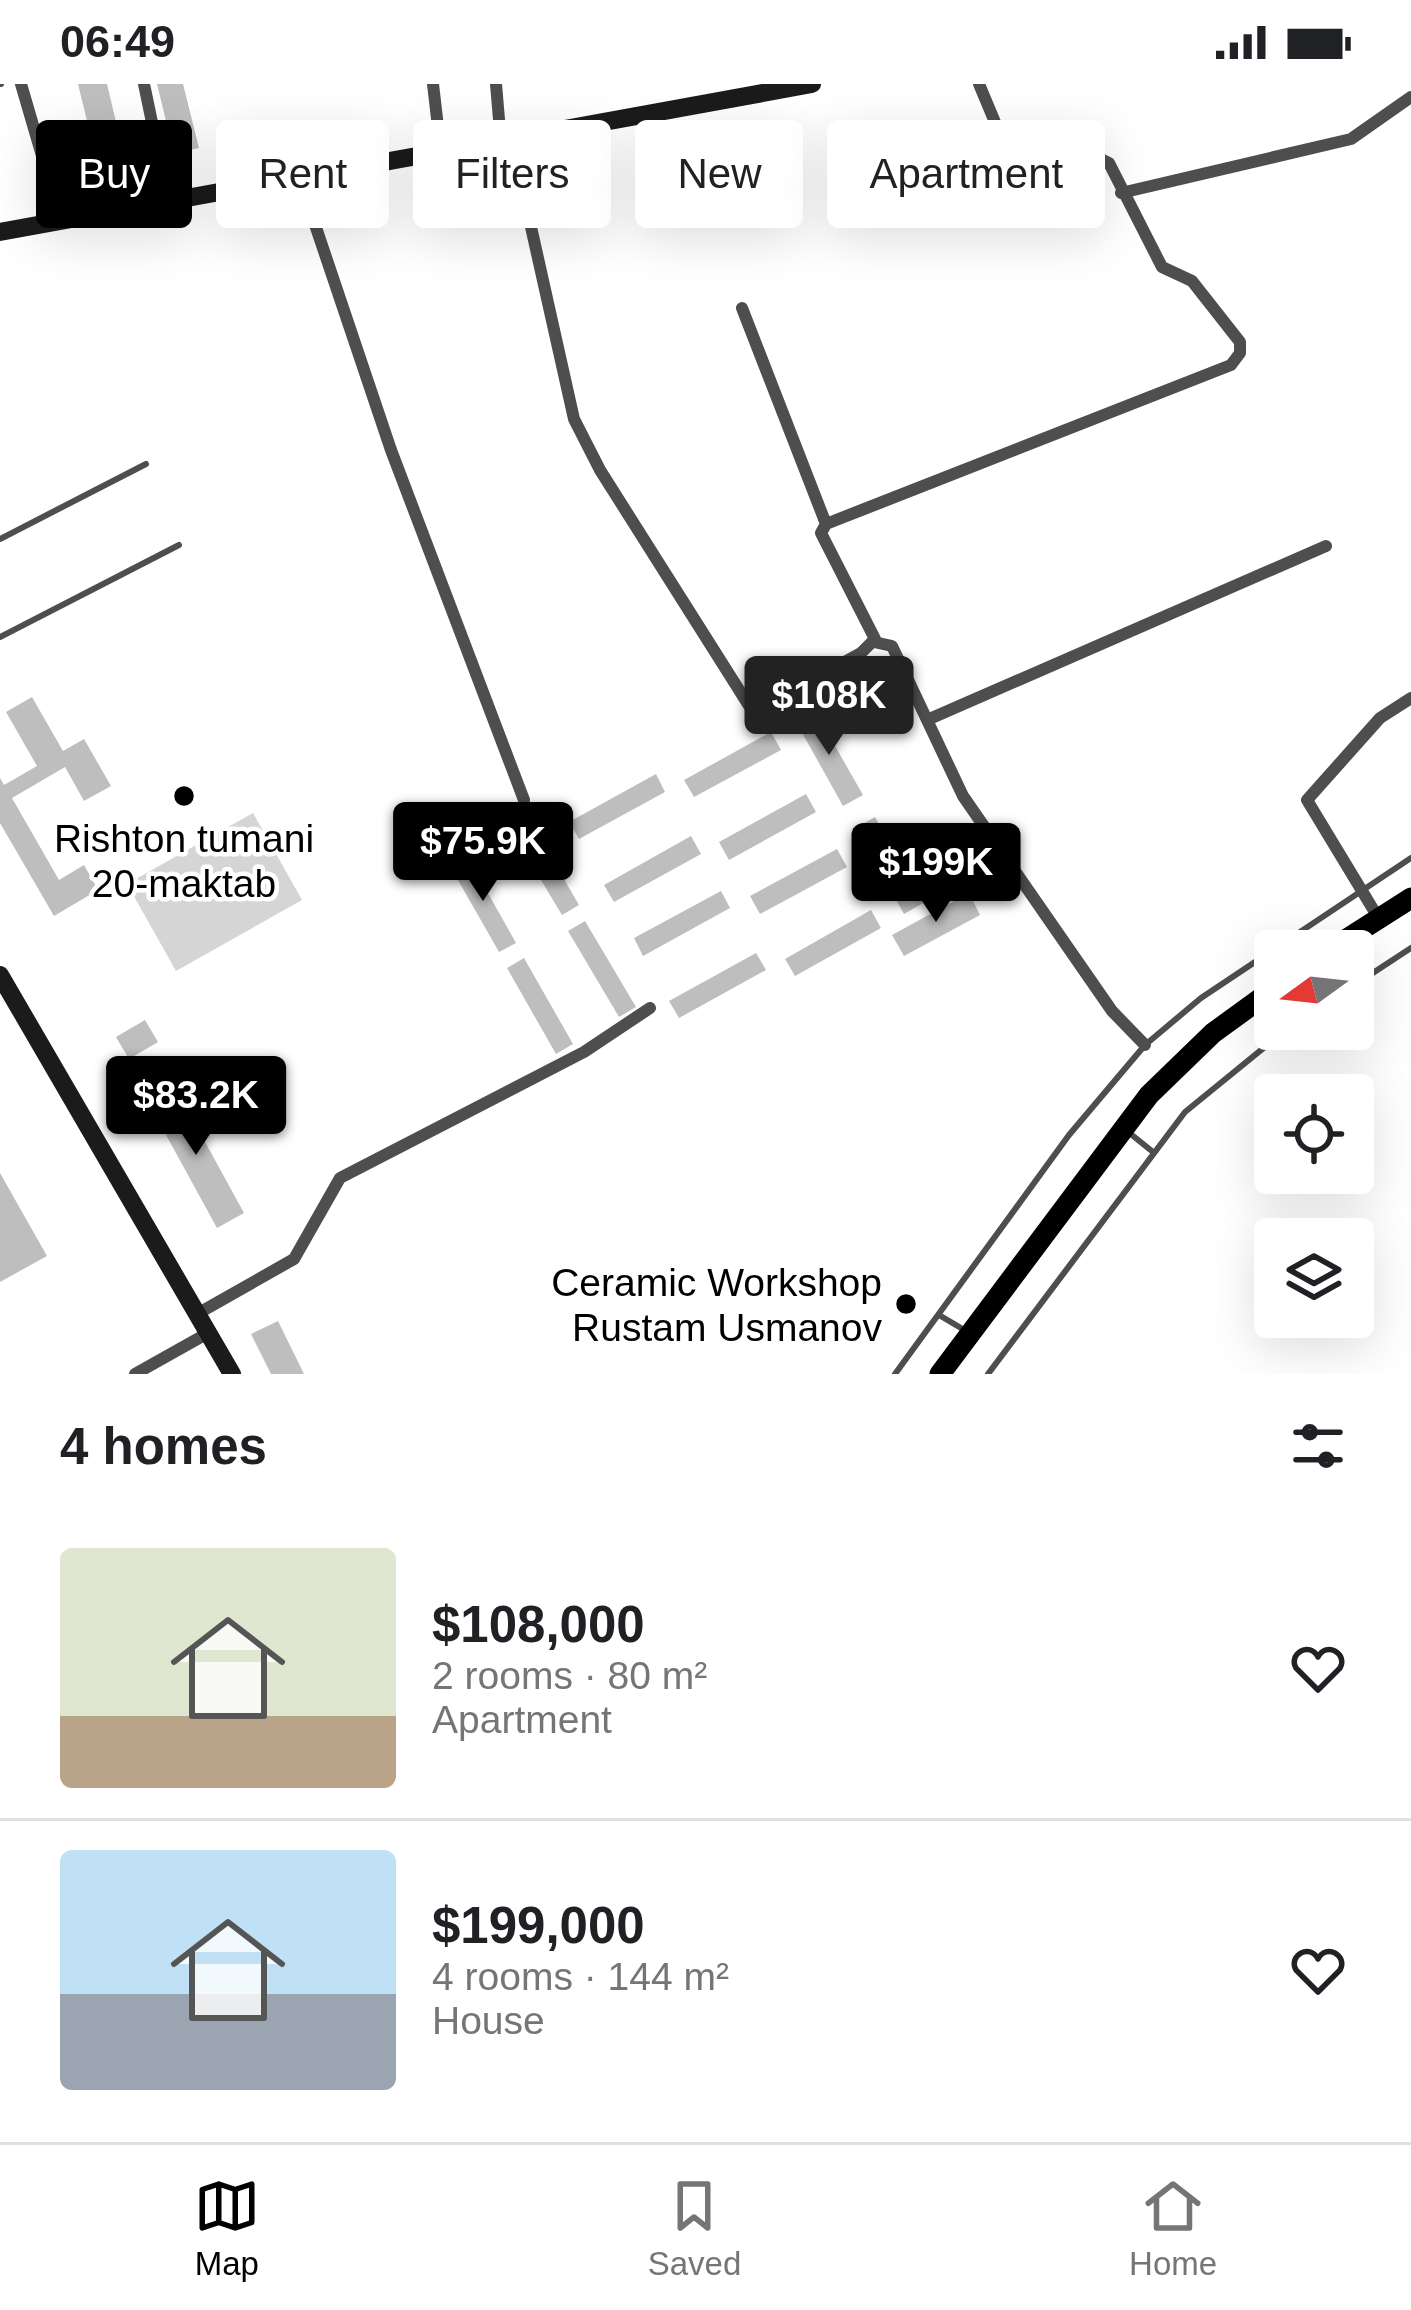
<!DOCTYPE html>
<html lang="en">
<head>
<meta charset="utf-8">
<style>
	:root { --surface:#fff; --page:#f6f6f6; --text:#202124; --muted:#757577; --line:#e0e0e0; --accent:#000 }
	body { margin:0; font-family:Helvetica,sans-serif; background:var(--page); color:var(--text); height:100vh; display:flex; flex-direction:column; font-size:45px; white-space:nowrap }
	* { box-sizing:border-box; margin:0 }
	p { font-size:39px; color:var(--muted) }
	.icon { flex:none; width:66px; height:66px; fill:none; stroke:currentColor; stroke-width:2; stroke-linecap:round; stroke-linejoin:round }
	.map { position:relative; height:1290px; overflow:hidden }
	.side { display:flex; flex-direction:column; background:var(--surface); flex:1 }
	.side>* { flex:none }
	.top-card { position:absolute; left:36px; top:36px; width:1341px; height:108px; display:flex; gap:24px }
	.needle { width:78px; rotate:255deg }
	.fabs { position:absolute; left:1254px; top:846px; display:grid; gap:24px }
	.fabs a { display:grid; place-items:center; width:120px; height:120px; border-radius:12px; background:var(--surface); box-shadow:0 12px 48px #0002; font-size:60px }
	.price { position:absolute; translate:-50% -102px; padding:0 27px; border-radius:12px; background:var(--accent); color:#fff; font-size:39px; line-height:78px; filter:drop-shadow(0 3px 6px #0008) }
	.price::after { content:''; position:absolute; left:50%; top:72px; width:36px; height:27px; margin-left:-18px; background:inherit; clip-path:polygon(0 0,100% 0,50% 100%) }
	.price.selected { background:#222; color:#fff }
	ul { padding:0; list-style:none }
	li { display:flex; align-items:center; gap:36px; height:300px; padding:0 60px }
	li+li { border-top:3px solid var(--line) }
	li span { display:grid; place-items:center; flex:none; width:336px; height:240px; border-radius:12px; color:#555 }
	li>.icon { margin-inline-start:auto }
	span .icon { width:144px; height:144px; fill:#fffc; stroke-width:1 }
	li b { font-size:51px }
	h2 { display:flex; justify-content:space-between; align-items:center; height:144px; padding:0 60px; font-size:51px }
	.pill { padding:0 42px; border-radius:12px; background:var(--surface); box-shadow:0 12px 48px #0002; font-size:42px; line-height:108px }
	.pill.selected { background:var(--accent); color:#fff }
	.status { display:flex; justify-content:space-between; align-items:center; height:84px; padding:0 60px; background:var(--surface); direction:ltr }
	.status svg { height:33px; fill:currentColor }
	.menu { display:flex; justify-content:space-around; align-items:center; height:168px; border-top:3px solid var(--line); background:var(--surface); font-size:33px; color:var(--muted) }
	.menu a { display:grid; justify-items:center; gap:6px }
	.menu .selected { color:var(--accent) }
	.map>svg:first-child { display:block }
</style>
</head>
<body>
<div class="status"><b>06:49</b><svg viewBox="0 0 49 12"><path d="M0 12V9h3v3zM5 12V6h3v6zM10 12V3h3v9zM15 12V0h3v12zM26 1h20v11H26zM47 4h2v5h-2z"/></svg></div>
<div class="map">
<svg width="1411" height="1290" viewBox="0 0 1411 1290">
	<rect width="100%" height="100%" fill="#fff"/>
	<path fill="#d5d5d5" d="M 253,729 L 302,816 L 176,887 L 127,800 Z"/>
	<path fill="#bebebe" d="M 78,0 L 107,0 L 127,84 L 100,90 Z
		M 157,0 L 183,0 L 199,64 L 174,70 Z
		M 32,613 L 63,667 L 84,655 L 111,702 L 84,717 L 65,683 L 12,714 L 59,796 L 84,781 L 98,806 L 54,832 L 0,739 L 0,694 L 4,701 L 37,682 L 6,628 Z
		M 814,625 L 863,711 L 843,722 L 795,636 Z
		M 771,648 L 781,666 L 694,713 L 684,696 Z
		M 656,690 L 665,708 L 579,755 L 569,738 Z
		M 806,710 L 816,728 L 729,776 L 719,758 Z
		M 875,733 L 923,819 L 904,830 L 856,744 Z
		M 529,735 L 579,821 L 562,831 L 511,746 Z
		M 691,752 L 701,770 L 614,818 L 604,801 Z
		M 837,765 L 847,783 L 760,830 L 750,812 Z
		M 467,772 L 516,859 L 499,868 L 450,782 Z
		M 721,807 L 730,824 L 643,872 L 634,854 Z
		M 969,809 L 980,831 L 904,872 L 892,851 Z
		M 871,826 L 881,844 L 795,892 L 785,875 Z
		M 585,837 L 636,923 L 619,933 L 568,847 Z
		M 756,869 L 766,886 L 679,934 L 669,917 Z
		M 524,874 L 573,960 L 556,970 L 507,884 Z
		M 145,936 L 158,958 L 129,975 L 116,953 Z
		M 175,1003 L 244,1129 L 217,1144 L 148,1018 Z
		M 0,1089 L 47,1172 L 0,1198 Z
		M 278,1237 L 304,1290 L 271,1290 L 251,1250 Z"/>
	<g fill="none" stroke-linecap="round" stroke-linejoin="round">
		<path stroke="#4e4e4e" stroke-width="6" d="M 0,0 L 1,0
			M 0,455 L 146,380
			M 0,553 L 179,461
			M 1353,902 L 1411,864
			M 1127,1047 L 1153,1068
			M 939,1231 L 966,1247
			M 895,1290 L 1069,1051 L 1145,961 L 1201,914 L 1411,774
			M 988,1290 L 1185,1028 L 1287,945"/>
		<path stroke="#4e4e4e" stroke-width="12" d="M 21,0 L 45,82
			M 144,0 L 169,120
			M 433,0 L 441,69
			M 496,0 L 501,59
			M 512,58 L 574,335 L 600,386 L 753,628 L 861,569 L 875,555 L 821,449 L 826,440 L 1231,281 L 1240,269 L 1240,258 L 1192,197 L 1162,183 L 1109,79 L 1101,75 L 1030,99 L 1020,98 L 979,0
			M 300,96 L 391,366 L 524,716
			M 1121,109 L 1351,55 L 1411,13
			M 742,224 L 826,440
			M 874,558 L 892,562 L 963,712 L 1112,927 L 1145,961
			M 927,636 L 1326,462
			M 1379,835 L 1307,716 L 1380,634 L 1411,614
			M 197,1230 L 294,1175 L 340,1094 L 584,968 L 650,924
			M 135,1290 L 208,1249"/>
		<path stroke="#1b1b1b" stroke-width="18" d="M 0,148 L 812,0
			M 0,891 L 232,1290"/>
		<path stroke="#000" stroke-width="21" d="M 1328,867 L 1411,814
			M 940,1290 L 1149,1011 L 1213,949 L 1275,904"/>
	</g>
	<g fill="#000" stroke="#fff" stroke-width="4.5">
		<circle cx="184" cy="712" r="12"/>
		<circle cx="906" cy="1220" r="12"/>
	</g>
	<g text-anchor="middle" stroke-width="9" stroke-linejoin="round" paint-order="stroke">
		<g font-size="39" fill="#000" stroke="#fff">
			<text x="184" y="768">Rishton tumani<tspan x="184" dy="45">20-maktab</tspan></text>
			<text x="882" y="1212" text-anchor="end">Ceramic Workshop<tspan x="882" dy="45">Rustam Usmanov</tspan></text>
		</g>
	</g>
</svg>
<div class="fabs">
<a><svg class="needle" viewBox="-14 -14 28 28"><path d="M0-13l5 13h-10z" fill="#e53935"/><path d="M0 13l5-13h-10z" fill="#757577"/></svg></a>
<a><svg class="icon" aria-label="locate" viewBox="0 0 24 24"><circle cx="12" cy="12" r="6"/><path d="M12 2v4M12 18v4M2 12h4M18 12h4"/></svg></a>
<a><svg class="icon" aria-label="layers" viewBox="0 0 24 24"><path d="M12 4l9 5-9 5-9-5zM3 14l9 5 9-5"/></svg></a>
</div>
<b class="price selected" style="left:829px;top:674px">$108K</b>
<b class="price" style="left:483px;top:820px">$75.9K</b>
<b class="price" style="left:936px;top:841px">$199K</b>
<b class="price" style="left:196px;top:1074px">$83.2K</b>
<div class="top-card">
<a class="pill selected">Buy</a>
<a class="pill">Rent</a>
<a class="pill">Filters</a>
<a class="pill">New</a>
<a class="pill">Apartment</a>
</div>
</div>
<section class="side">
<h2>4 homes<svg class="icon" aria-label="filters" viewBox="0 0 24 24"><path d="M4 7h16M4 17h16"/><circle cx="9" cy="7" r="2"/><circle cx="15" cy="17" r="2"/></svg></h2>
<ul>
<li><span style="background:linear-gradient(#dfe7d0 70%,#b9a48a 0)"><svg class="icon" aria-label="home" viewBox="0 0 24 24"><path d="M3 11l9-7 9 7M6 9v11h12V9"/></svg></span><div><b>$108,000</b><p>2 rooms · 80 m²</p><p>Apartment</p></div><svg class="icon" aria-label="heart" viewBox="0 0 24 24"><path d="M12 20l-8-8c-3-5 5-10 8-4 3-6 11-1 8 4z"/></svg></li>
<li><span style="background:linear-gradient(#bfe0f5 60%,#9aa5b1 0)"><svg class="icon" aria-label="home" viewBox="0 0 24 24"><path d="M3 11l9-7 9 7M6 9v11h12V9"/></svg></span><div><b>$199,000</b><p>4 rooms · 144 m²</p><p>House</p></div><svg class="icon" aria-label="heart" viewBox="0 0 24 24"><path d="M12 20l-8-8c-3-5 5-10 8-4 3-6 11-1 8 4z"/></svg></li>
</ul>
</section>
<nav class="menu">
<a class="selected"><svg class="icon" aria-label="map" viewBox="0 0 24 24"><path d="M3 6l6-2 6 2 6-2v14l-6 2-6-2-6 2zM9 4v14M15 6v14"/></svg>Map</a>
<a><svg class="icon" aria-label="saved" viewBox="0 0 24 24"><path d="M7 4h10v16l-5-4-5 4z"/></svg>Saved</a>
<a><svg class="icon" aria-label="home" viewBox="0 0 24 24"><path d="M3 11l9-7 9 7M6 9v11h12V9"/></svg>Home</a>
</nav>
</body>
</html>
